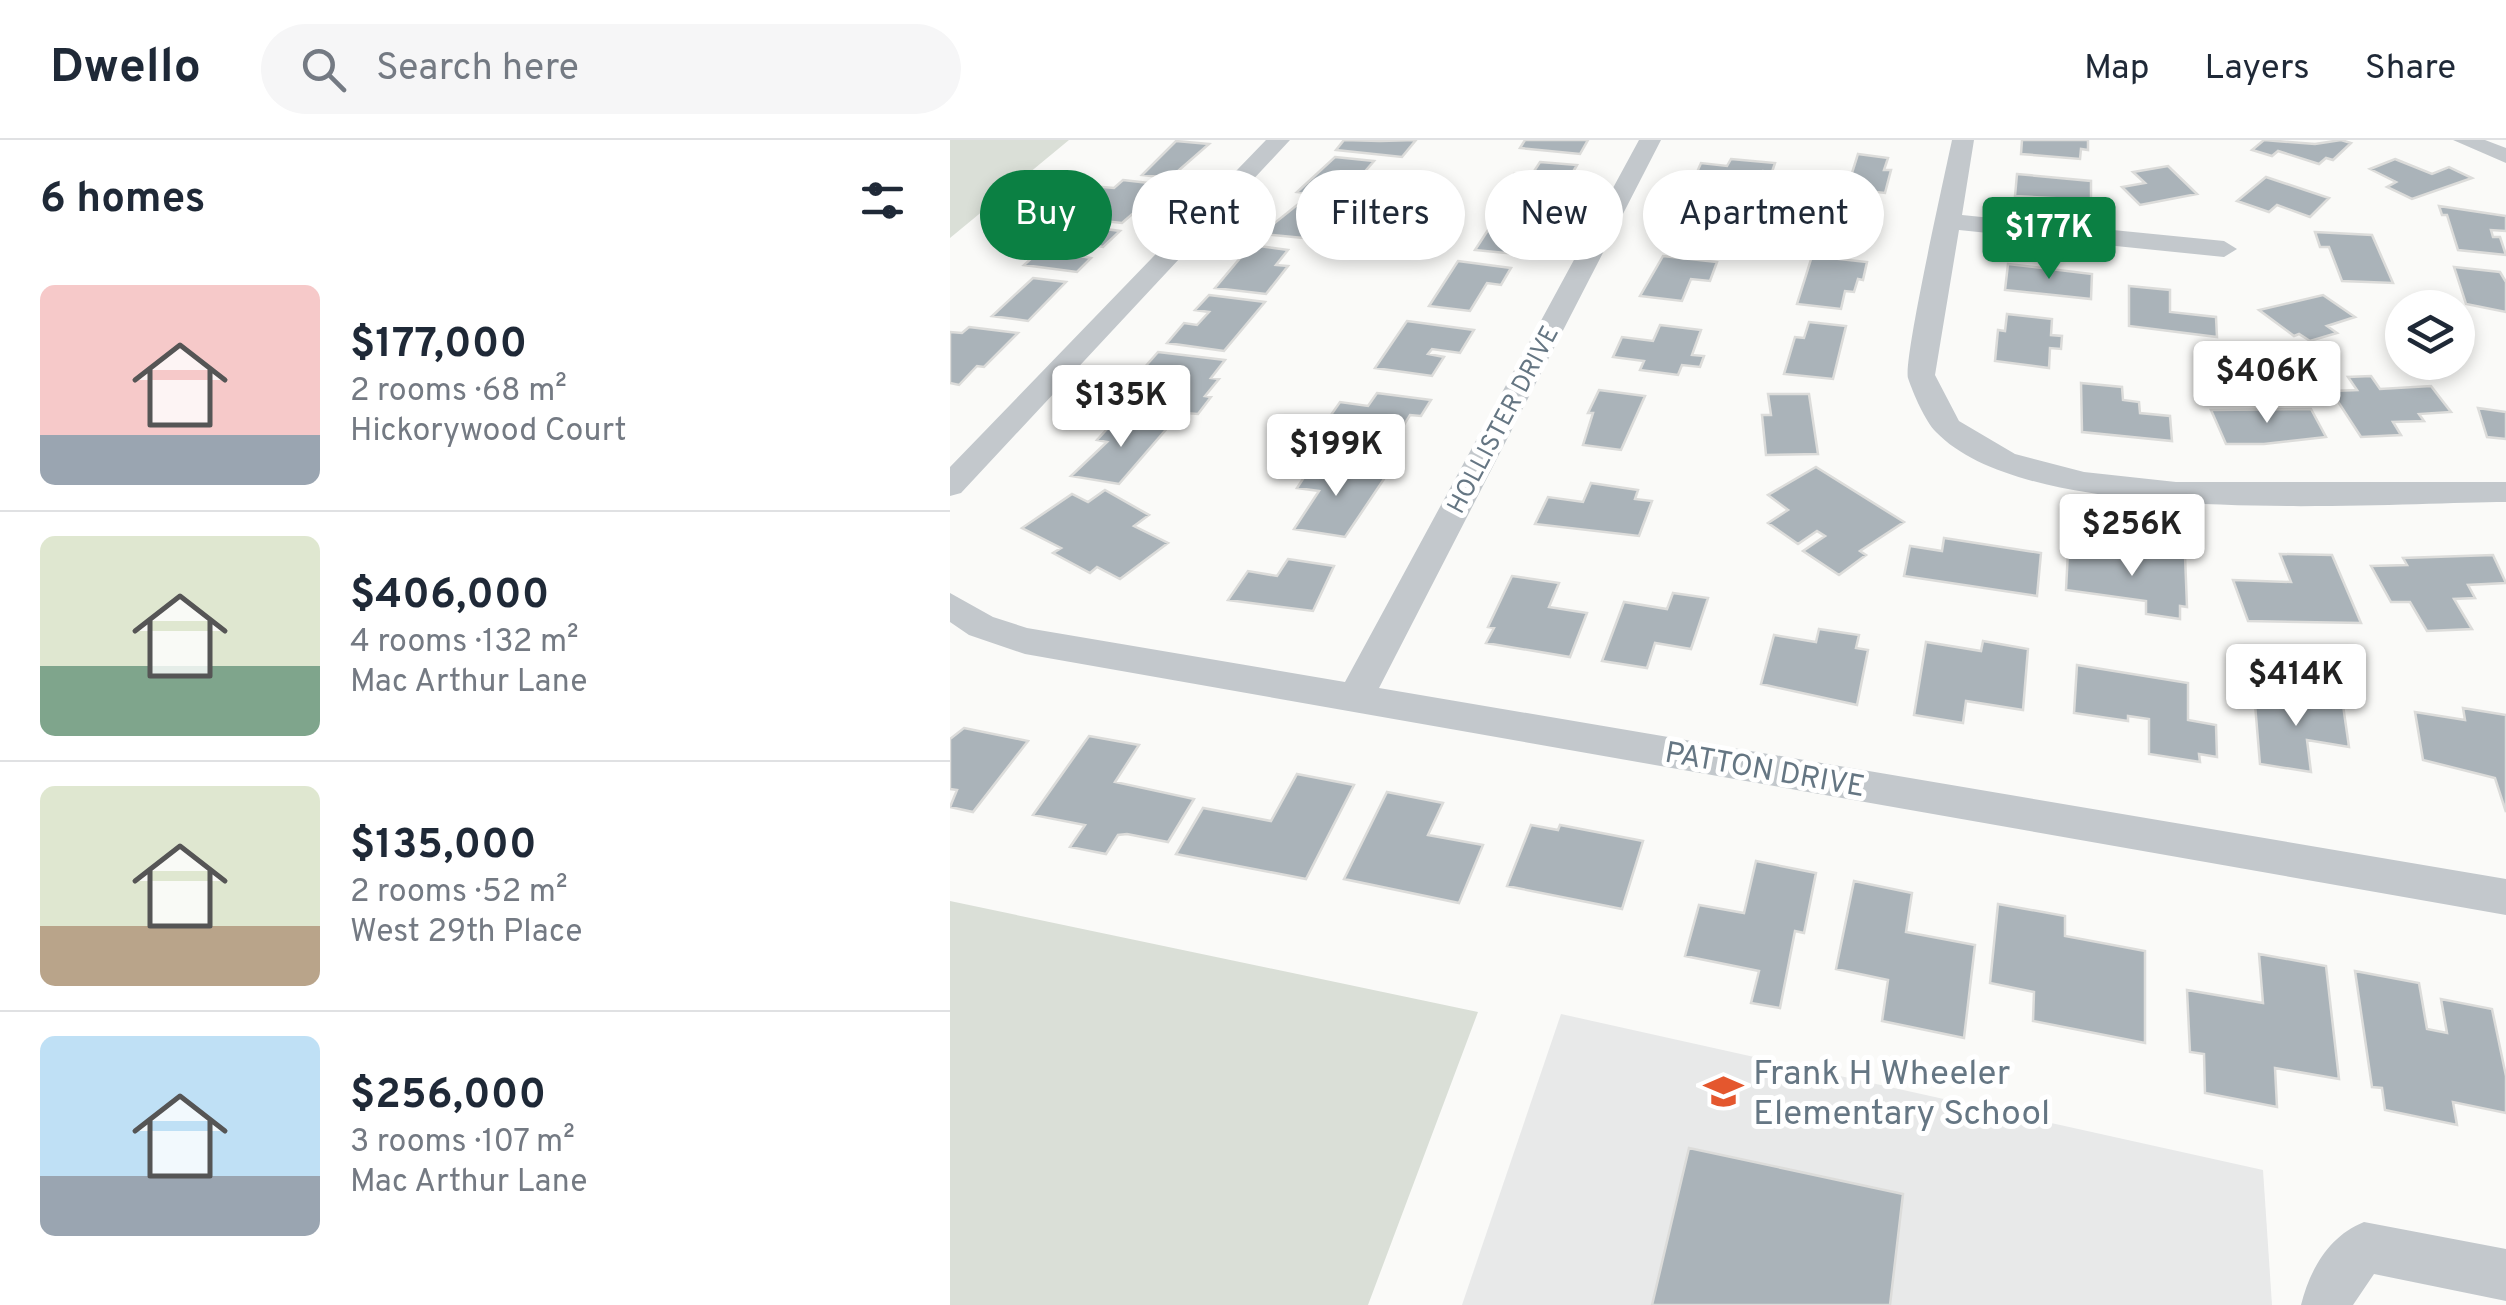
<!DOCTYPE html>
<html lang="en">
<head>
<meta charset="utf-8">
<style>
	:root { --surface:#fff; --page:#f6f6f7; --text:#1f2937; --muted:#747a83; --line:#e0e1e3; --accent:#0b8043 }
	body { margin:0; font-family:Overpass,sans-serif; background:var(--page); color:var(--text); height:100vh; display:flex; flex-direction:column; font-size:38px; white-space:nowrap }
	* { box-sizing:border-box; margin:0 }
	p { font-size:32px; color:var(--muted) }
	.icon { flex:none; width:55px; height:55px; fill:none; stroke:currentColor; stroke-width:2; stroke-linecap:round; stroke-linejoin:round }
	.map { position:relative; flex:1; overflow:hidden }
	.side { display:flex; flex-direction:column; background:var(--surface); width:950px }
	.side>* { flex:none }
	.hud { position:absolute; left:30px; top:30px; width:950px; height:90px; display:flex; gap:20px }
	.controls { position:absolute; left:1435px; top:150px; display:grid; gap:20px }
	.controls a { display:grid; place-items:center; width:90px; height:90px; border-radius:50%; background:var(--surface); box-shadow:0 5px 15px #0003; font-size:50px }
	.price { position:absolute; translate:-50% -85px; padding:0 22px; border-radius:10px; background:#fff; color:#222; font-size:32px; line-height:65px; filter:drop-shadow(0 2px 5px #0008) }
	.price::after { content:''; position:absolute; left:50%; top:60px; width:30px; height:22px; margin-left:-15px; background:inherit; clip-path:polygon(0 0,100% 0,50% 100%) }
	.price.on { background:var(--accent); color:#fff }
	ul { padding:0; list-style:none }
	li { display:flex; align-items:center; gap:30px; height:250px; padding:0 40px }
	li+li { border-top:2px solid var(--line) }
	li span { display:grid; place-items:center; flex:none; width:280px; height:200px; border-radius:15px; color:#555 }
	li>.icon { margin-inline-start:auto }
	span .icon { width:120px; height:120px; fill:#fffc; stroke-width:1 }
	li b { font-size:42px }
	h2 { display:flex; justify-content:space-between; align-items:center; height:120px; padding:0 40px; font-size:42px }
	.pill { padding:0 35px; border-radius:45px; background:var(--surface); box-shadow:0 5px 15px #0003; font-size:35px; line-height:90px }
	.pill.on { background:var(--accent); color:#fff }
	header { display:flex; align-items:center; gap:60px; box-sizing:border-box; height:140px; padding:0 50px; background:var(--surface); border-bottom:2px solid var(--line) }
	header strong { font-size:48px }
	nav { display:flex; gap:55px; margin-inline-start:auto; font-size:35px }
	.search { width:700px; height:90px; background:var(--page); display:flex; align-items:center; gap:25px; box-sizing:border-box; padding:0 35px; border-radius:55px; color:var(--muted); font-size:38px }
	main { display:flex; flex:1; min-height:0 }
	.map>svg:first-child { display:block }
</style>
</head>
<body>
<header>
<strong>Dwello</strong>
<div class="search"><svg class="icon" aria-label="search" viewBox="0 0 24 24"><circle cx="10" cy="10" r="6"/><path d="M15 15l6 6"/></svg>Search here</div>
<nav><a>Map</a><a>Layers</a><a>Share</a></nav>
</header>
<main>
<section class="side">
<h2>6 homes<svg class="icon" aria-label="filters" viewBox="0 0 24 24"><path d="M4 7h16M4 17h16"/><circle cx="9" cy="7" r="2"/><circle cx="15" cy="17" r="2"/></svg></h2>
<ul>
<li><span style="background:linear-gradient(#f6c9c9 75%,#9aa5b1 0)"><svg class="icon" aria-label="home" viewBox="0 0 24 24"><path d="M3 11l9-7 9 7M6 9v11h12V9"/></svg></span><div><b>$177,000</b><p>2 rooms · 68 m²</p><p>Hickorywood Court</p></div></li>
<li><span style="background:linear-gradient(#dfe7d0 65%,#7fa58c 0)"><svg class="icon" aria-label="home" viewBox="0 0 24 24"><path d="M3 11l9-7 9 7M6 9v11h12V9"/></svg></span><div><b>$406,000</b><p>4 rooms · 132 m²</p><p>Mac Arthur Lane</p></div></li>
<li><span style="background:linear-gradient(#dfe7d0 70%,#b9a48a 0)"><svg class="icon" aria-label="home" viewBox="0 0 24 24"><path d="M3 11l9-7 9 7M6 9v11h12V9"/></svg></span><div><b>$135,000</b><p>2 rooms · 52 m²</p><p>West 29th Place</p></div></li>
<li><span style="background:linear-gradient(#bfe0f5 70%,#9aa5b1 0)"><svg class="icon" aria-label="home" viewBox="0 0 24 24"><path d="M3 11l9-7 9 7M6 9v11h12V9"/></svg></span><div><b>$256,000</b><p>3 rooms · 107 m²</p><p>Mac Arthur Lane</p></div></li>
</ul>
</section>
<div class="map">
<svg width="1556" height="1165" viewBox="0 0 1556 1165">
	<rect width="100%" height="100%" fill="#fafaf8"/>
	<path fill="#e8e9e9" d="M 611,874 L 1313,1030 L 1322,1165 L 512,1165 Z"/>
	<path fill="#dadfd7" d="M 0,0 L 119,0 L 0,98 Z
		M 0,761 L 528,872 L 418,1165 L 0,1165 Z"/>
	<path fill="#aab3b9" stroke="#dcdcda" stroke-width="2.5" d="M 394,0 L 430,1 L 466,0 L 452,17 L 386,10 Z
		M 575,0 L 638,0 L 630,14 L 570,8 Z
		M 1072,0 L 1138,0 L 1138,10 L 1131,9 L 1130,19 L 1071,14 Z
		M 1314,0 L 1365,4 L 1391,0 L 1401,3 L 1383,20 L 1376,18 L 1369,24 L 1328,11 L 1322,16 L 1302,10 Z
		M 226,1 L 259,4 L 220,38 L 192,35 Z
		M 908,14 L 938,18 L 934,30 L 941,30 L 935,53 L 897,49 Z
		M 385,17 L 424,21 L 393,57 L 347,52 Z
		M 781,19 L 825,23 L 822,32 L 813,31 L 807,47 L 744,39 L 751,23 L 777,26 Z
		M 1445,19 L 1482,34 L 1499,27 L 1522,38 L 1462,59 L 1437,47 L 1446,42 L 1420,29 Z
		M 590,22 L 627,25 L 605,63 L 567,59 L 573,49 L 555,47 L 564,34 L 581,36 Z
		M 1218,26 L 1247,54 L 1190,65 L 1172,47 L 1195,43 L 1183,32 Z
		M 1067,34 L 1141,41 L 1141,60 L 1065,56 Z
		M 1316,37 L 1379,58 L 1360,77 L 1327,65 L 1319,72 L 1287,61 Z
		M 173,40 L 216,45 L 172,83 L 134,79 L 153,62 L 130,57 L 142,46 L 164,48 Z
		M 745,58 L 779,62 L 767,92 L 774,93 L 770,104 L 716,99 Z
		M 352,61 L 388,65 L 371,85 L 384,87 L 374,100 L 311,94 Z
		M 861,64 L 892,67 L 927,67 L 923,82 L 894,79 L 892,86 L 898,87 L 894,103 L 848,98 L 851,88 L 833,86 L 837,75 L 856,77 Z
		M 1489,66 L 1556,76 L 1556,91 L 1541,90 L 1543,97 L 1550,97 L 1556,115 L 1508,110 L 1497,75 L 1492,75 Z
		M 551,70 L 596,75 L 566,114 L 525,110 Z
		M 119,84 L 170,91 L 153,107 L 142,105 L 130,116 L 141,118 L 127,132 L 74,125 Z
		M 1365,92 L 1422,95 L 1443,143 L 1392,141 L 1379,107 L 1370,107 Z
		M 301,105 L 338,110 L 326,125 L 338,126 L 316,154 L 265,148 Z
		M 713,116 L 767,122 L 760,141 L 741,139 L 732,161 L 690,156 Z
		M 862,116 L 917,122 L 913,140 L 908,139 L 904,152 L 895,151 L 891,169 L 847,164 Z
		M 508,121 L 561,128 L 551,145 L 537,143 L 520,171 L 479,166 Z
		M 1058,124 L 1142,134 L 1141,159 L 1055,150 Z
		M 1504,127 L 1550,132 L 1556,142 L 1556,172 L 1516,164 Z
		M 83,138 L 116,142 L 78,181 L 42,176 Z
		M 1179,146 L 1220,150 L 1220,172 L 1266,177 L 1267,197 L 1179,186 Z
		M 259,155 L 315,162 L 274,211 L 217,203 L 234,183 L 247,185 L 259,172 L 245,170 Z
		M 1373,155 L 1405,177 L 1377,186 L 1387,193 L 1360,201 L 1349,194 L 1344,196 L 1309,170 Z
		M 1057,174 L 1102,179 L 1101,195 L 1112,196 L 1111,209 L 1100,208 L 1099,228 L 1045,221 L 1048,190 L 1055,191 Z
		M 457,181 L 524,190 L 510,213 L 482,209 L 478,214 L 494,217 L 482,236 L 425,228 Z
		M 859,182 L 896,186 L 883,239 L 834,234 L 845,197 L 854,198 Z
		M 710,185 L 751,190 L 742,215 L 754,216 L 750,227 L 732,225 L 728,235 L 690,230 L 694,221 L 663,217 L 672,197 L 703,201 Z
		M 19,187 L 68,193 L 34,227 L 27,226 L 9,245 L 0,243 L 0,192 L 12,193 Z
		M 208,212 L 275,220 L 261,238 L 269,239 L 255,256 L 261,257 L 248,274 L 193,270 L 218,240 L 187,236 Z
		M 1421,236 L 1430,249 L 1481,246 L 1501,272 L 1469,274 L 1474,281 L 1443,282 L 1451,295 L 1411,297 L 1381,251 L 1407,250 L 1398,237 Z
		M 1131,243 L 1172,247 L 1173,260 L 1189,262 L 1190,273 L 1220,276 L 1222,301 L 1132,292 Z
		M 649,250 L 695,256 L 671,310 L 633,305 L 643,273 L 638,273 Z
		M 427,253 L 481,260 L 471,276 L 460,275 L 438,311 L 392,305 L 398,296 L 369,292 L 390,262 L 418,266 Z
		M 818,254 L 859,254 L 868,314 L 816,315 L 812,275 L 821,275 Z
		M 1528,268 L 1556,272 L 1556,299 L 1537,297 Z
		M 1361,269 L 1376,297 L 1314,304 L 1276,304 L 1261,270 Z
		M 168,277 L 219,286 L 169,344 L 121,336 L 157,302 L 147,300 Z
		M 362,325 L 436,336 L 395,397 L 344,389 L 369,351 L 347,348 Z
		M 866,327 L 954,382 L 910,411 L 916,415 L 889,435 L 853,411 L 875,396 L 867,391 L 848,404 L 818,383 L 838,370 L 818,355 Z
		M 641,343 L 688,350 L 685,359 L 702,361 L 689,396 L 585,384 L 598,357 L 633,362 Z
		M 155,350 L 199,375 L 184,386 L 218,403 L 170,439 L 147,427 L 140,433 L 103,413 L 111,408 L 72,388 L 122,354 L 138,362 Z
		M 994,398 L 1091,413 L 1087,456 L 954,436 L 960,406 L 992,411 Z
		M 1192,409 L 1235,415 L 1237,467 L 1230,466 L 1230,479 L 1196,474 L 1196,461 L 1116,450 L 1118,411 L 1192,416 Z
		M 1330,414 L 1382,415 L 1411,483 L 1298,481 L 1283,440 L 1341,442 Z
		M 1543,415 L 1556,443 L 1518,445 L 1525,458 L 1504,459 L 1522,489 L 1477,491 L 1460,462 L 1441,462 L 1421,426 L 1457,425 L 1453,418 Z
		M 338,419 L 384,426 L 363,471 L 278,460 L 298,431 L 327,436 Z
		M 562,436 L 609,443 L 599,467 L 637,473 L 620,517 L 536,503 L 544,488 L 538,487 Z
		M 723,453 L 758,458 L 741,509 L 705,503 L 697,528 L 652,521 L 674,462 L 717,469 Z
		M 869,489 L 909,495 L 906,508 L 918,510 L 907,565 L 811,544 L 824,495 L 866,502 Z
		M 1033,501 L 1078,509 L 1073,570 L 1016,561 L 1013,583 L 964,575 L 976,502 L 1031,511 Z
		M 1127,525 L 1238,543 L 1238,580 L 1266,585 L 1267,617 L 1249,614 L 1250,622 L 1199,614 L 1199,579 L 1178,576 L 1178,581 L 1124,573 Z
		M 1304,552 L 1393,565 L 1399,607 L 1357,600 L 1361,632 L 1310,624 Z
		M 1513,568 L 1556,575 L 1556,672 L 1545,638 L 1473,620 L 1465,572 L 1515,580 Z
		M 14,588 L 78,601 L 23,672 L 0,667 L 7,650 L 0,649 L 0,599 Z
		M 139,596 L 189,605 L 165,642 L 244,659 L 218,702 L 177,694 L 168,695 L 156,714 L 120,707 L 135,685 L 83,675 Z
		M 347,634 L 404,645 L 356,739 L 226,714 L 253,668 L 321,681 Z
		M 437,652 L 493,663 L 478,695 L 533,705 L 509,763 L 394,739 Z
		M 581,685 L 608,690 L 610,685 L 693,701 L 672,769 L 557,746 Z
		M 806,721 L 866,733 L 854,793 L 845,791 L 830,868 L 801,863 L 809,831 L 735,816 L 749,765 L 794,773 Z
		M 904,741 L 962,753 L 956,792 L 1025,805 L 1014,898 L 932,881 L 938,840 L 886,829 Z
		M 1048,764 L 1115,776 L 1115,796 L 1195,811 L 1195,903 L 1083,881 L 1084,852 L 1040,843 Z
		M 1309,814 L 1376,826 L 1389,939 L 1325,928 L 1327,967 L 1255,953 L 1254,914 L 1240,912 L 1237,850 L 1313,863 Z
		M 1405,831 L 1469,843 L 1477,889 L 1497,893 L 1491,859 L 1542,869 L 1556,936 L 1556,973 L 1503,962 L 1507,985 L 1435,970 L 1432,948 L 1422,947 Z
		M 739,1008 L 953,1054 L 940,1165 L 702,1165 Z"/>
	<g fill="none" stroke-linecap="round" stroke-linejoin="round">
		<path fill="#c3c8cc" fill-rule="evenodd" d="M 316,0 L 340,0 L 11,353 L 0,356 L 0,327 Z
			M 689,0 L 711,0 L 429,548 L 1556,739 L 1556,775 L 75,514 L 19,495 L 0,482 L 0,453 L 43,477 L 77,488 L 395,542 Z
			M 1002,0 L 1024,0 L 1012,75 L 1274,101 L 1287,109 L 1274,117 L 1009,90 L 985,235 L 1009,281 L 1065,314 L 1134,332 L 1226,342 L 1556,342 L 1556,362 C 1424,363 1080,390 986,292 C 975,281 963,253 958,238 C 953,220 995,34 1002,0 Z
			M 1503,0 L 1535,0 L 1556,8 L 1556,23 Z
			M 1414,1082 L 1556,1109 L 1556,1161 L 1424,1134 L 1403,1165 L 1351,1165 C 1360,1129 1379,1096 1414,1082 Z"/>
	</g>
	<defs>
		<symbol id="school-bare" viewBox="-9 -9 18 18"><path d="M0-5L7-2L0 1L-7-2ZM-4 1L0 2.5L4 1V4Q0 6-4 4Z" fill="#e4572e" stroke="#fff" stroke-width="2.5" paint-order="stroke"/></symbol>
	</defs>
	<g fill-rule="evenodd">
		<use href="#school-bare" x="746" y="924" width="55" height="55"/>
	</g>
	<g text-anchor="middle" stroke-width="10" stroke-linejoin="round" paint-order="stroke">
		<g font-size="25" fill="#657683" stroke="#fff">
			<text transform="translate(552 279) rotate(-62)" y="9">HOLLISTER DRIVE</text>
		</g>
		<g font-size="30" fill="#657683" stroke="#fff">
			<text transform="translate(815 629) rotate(10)" y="10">PATTON DRIVE</text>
		</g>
		<g font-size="35" fill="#657683" stroke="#fff" text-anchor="start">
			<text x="803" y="944">Frank H Wheeler<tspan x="803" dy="40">Elementary School</tspan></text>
		</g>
	</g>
</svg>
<div class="controls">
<a><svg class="icon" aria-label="layers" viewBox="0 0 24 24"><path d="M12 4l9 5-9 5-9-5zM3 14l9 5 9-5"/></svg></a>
</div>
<b class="price on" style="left:1099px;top:142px">$177K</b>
<b class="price" style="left:1317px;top:286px">$406K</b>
<b class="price" style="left:171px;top:310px">$135K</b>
<b class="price" style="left:386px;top:359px">$199K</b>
<b class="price" style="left:1182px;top:439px">$256K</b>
<b class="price" style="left:1346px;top:589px">$414K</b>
<div class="hud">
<a class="pill on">Buy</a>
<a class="pill">Rent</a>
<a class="pill">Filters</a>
<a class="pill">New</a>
<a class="pill">Apartment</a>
</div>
</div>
</main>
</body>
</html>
